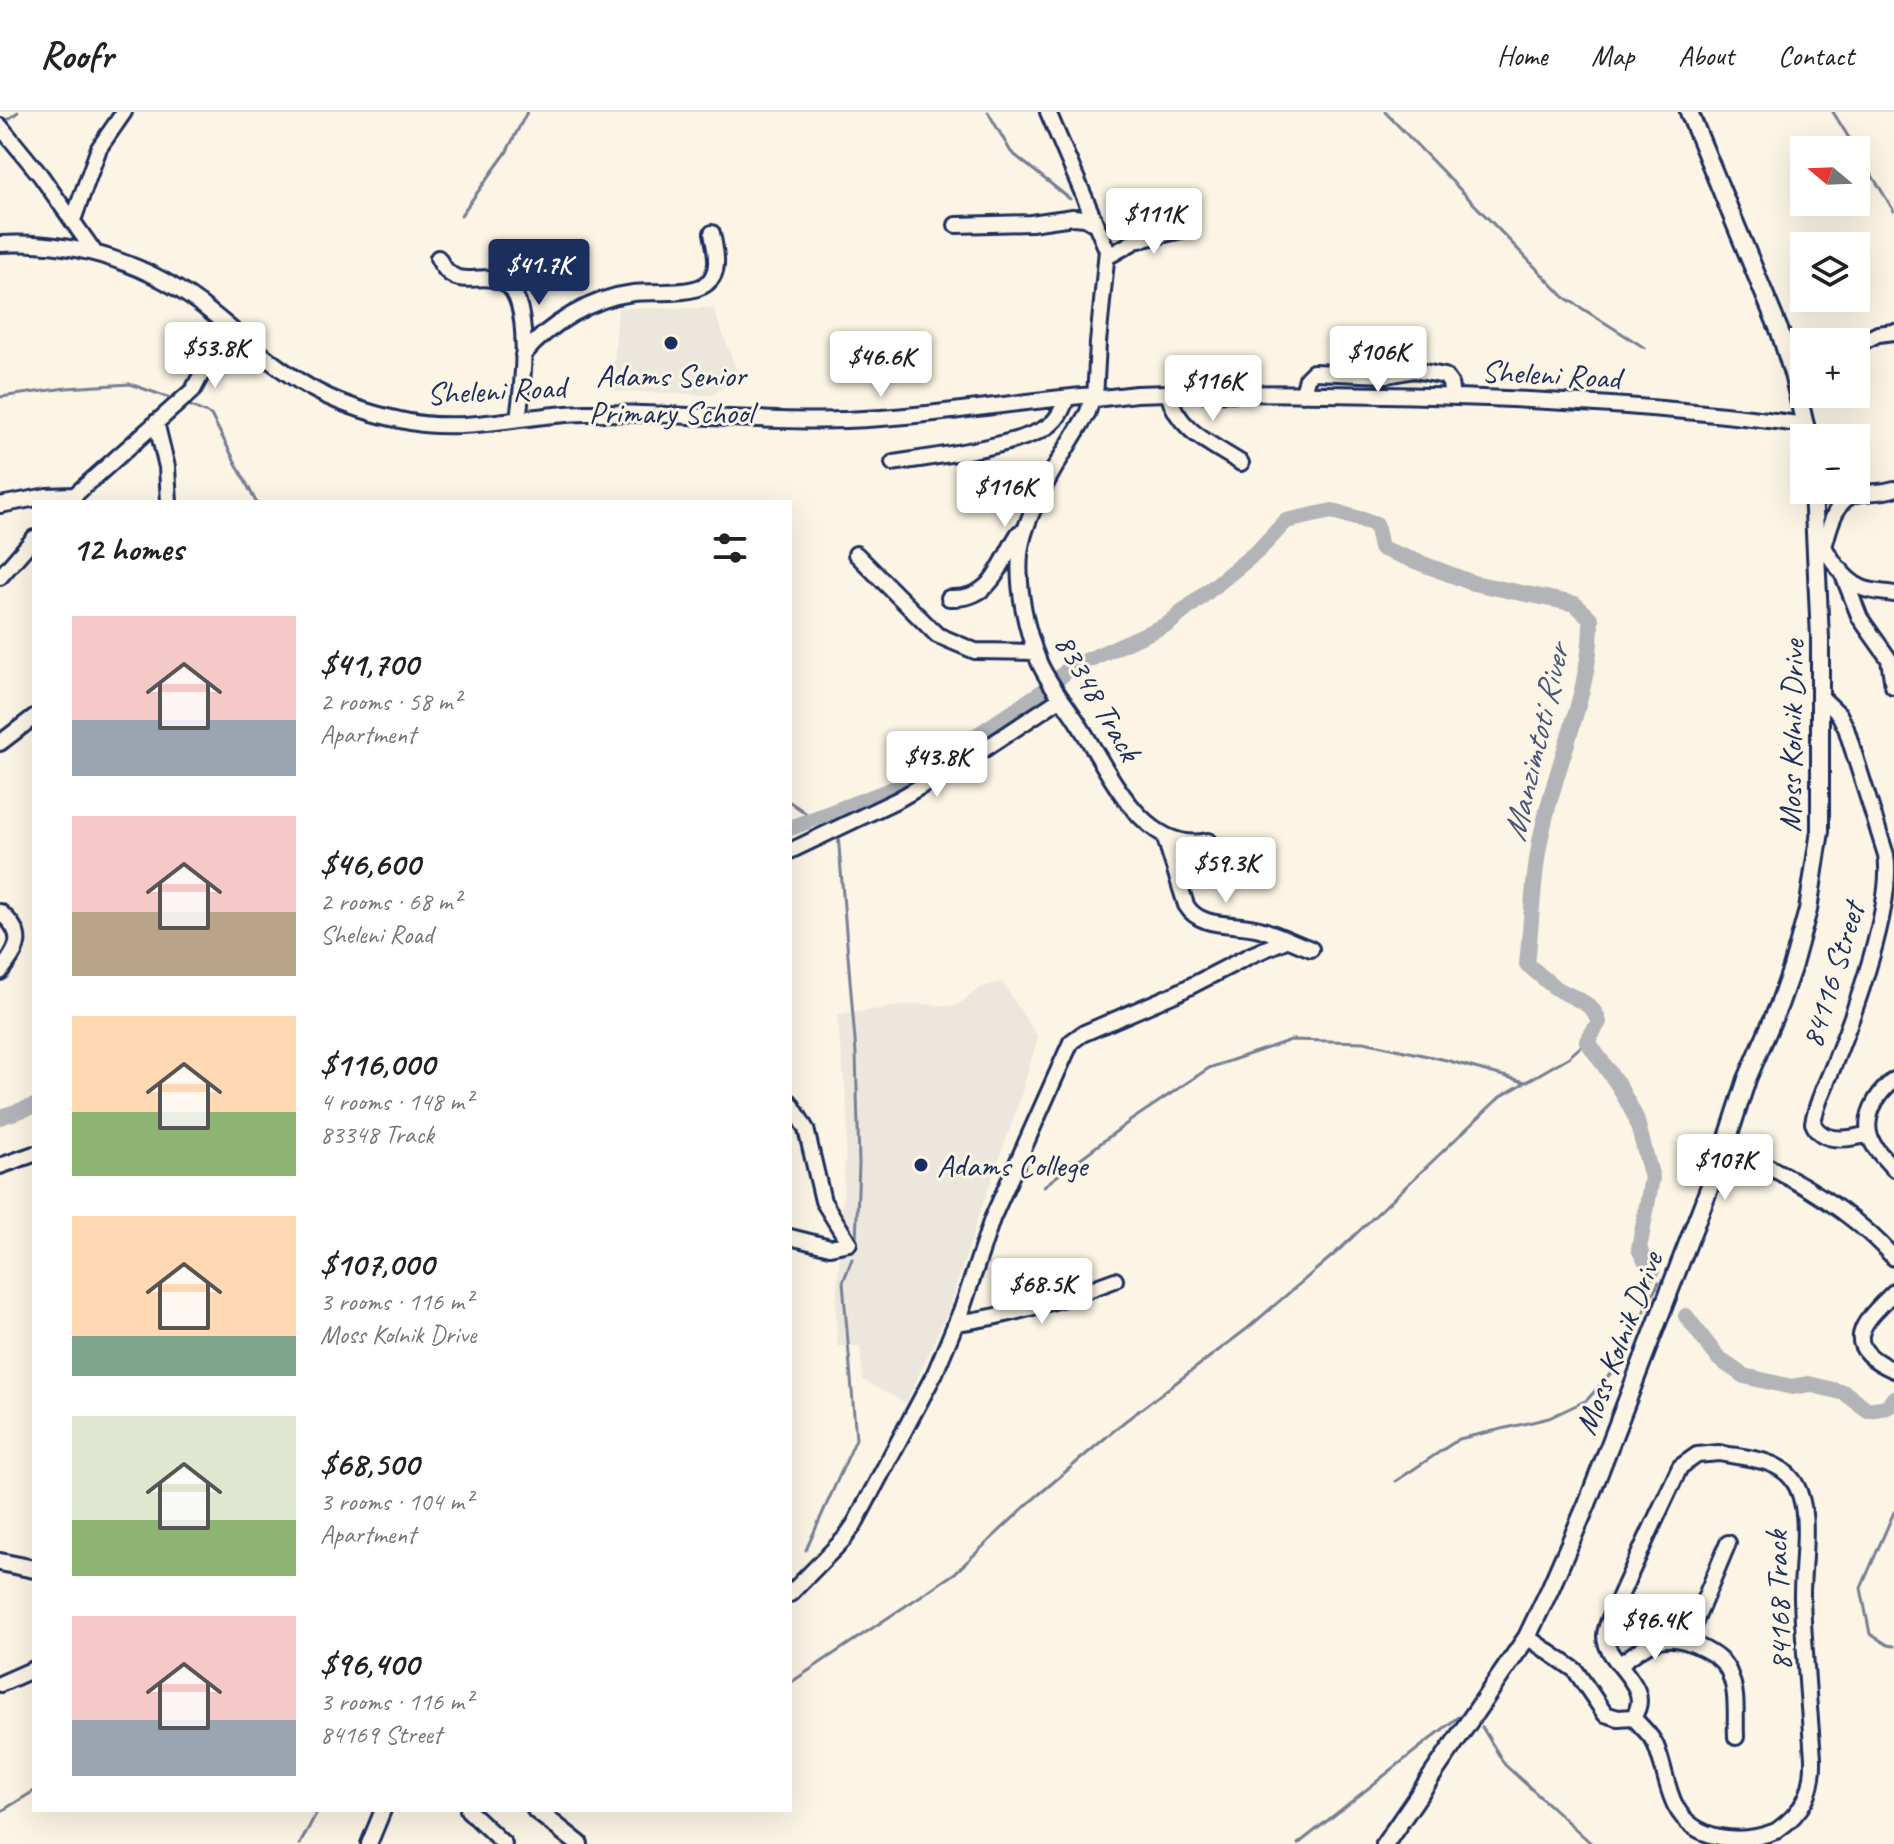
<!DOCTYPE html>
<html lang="en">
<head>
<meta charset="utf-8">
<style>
	:root { --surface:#fff; --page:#f6f6f6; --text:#222; --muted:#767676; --line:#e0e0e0; --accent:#1b2f5e }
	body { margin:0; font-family:Caveat,sans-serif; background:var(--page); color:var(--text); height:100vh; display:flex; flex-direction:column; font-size:30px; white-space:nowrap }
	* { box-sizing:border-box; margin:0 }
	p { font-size:26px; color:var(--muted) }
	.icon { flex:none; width:44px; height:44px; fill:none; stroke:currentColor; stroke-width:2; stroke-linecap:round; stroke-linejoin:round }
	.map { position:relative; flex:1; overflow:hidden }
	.drawer { position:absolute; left:32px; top:388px; width:760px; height:1312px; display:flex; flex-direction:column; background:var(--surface); border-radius:0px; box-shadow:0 8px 32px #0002 }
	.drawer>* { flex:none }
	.needle { width:52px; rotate:289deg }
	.buttons { position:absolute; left:1790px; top:24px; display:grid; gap:16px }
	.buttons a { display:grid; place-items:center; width:80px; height:80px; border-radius:0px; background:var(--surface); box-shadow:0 8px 32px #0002; font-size:40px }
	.price { position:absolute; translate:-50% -68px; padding:0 18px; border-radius:8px; background:#fff; color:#222; font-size:26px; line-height:52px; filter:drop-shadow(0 2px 4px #0008) }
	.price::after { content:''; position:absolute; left:50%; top:48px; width:24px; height:18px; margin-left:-12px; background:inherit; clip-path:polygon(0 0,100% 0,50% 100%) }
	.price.current { background:var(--accent); color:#fff }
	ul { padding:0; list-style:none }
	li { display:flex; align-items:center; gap:24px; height:200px; padding:0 40px }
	li span { display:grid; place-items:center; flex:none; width:224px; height:160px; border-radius:0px; color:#555 }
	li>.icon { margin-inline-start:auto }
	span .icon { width:96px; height:96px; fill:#fffc; stroke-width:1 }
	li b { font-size:34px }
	h2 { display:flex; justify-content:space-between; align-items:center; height:96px; padding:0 40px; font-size:34px }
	header { display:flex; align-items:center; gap:48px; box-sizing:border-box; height:112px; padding:0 40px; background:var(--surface); border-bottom:2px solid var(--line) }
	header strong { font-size:38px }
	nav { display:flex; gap:44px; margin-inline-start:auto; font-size:28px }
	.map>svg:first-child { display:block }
</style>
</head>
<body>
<header>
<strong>Roofr</strong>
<nav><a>Home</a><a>Map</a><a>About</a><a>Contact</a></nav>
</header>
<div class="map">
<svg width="1894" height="1732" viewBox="0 0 1894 1732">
	<rect width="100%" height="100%" fill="#fcf5e5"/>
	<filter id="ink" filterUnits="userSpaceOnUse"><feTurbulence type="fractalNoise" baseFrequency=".0125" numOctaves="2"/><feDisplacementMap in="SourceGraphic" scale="16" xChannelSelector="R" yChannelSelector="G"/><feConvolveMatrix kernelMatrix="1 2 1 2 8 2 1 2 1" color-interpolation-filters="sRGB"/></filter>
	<g filter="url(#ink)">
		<path fill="#ece7dc" d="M 618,196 L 713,196 L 739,265 L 712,283 L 612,279 Z
			M 1002,870 L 1038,925 L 1018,994 L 979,1103 L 949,1197 L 906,1291 L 863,1268 L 860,1234 L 837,1234 L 836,1194 L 848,1003 L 837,903 L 917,892 L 956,894 L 982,875 Z"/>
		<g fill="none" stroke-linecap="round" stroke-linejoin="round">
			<path stroke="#767f94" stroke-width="3" d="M 988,0 L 1011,40 L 1070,87
				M 1385,0 L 1564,185 L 1645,236
				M 1833,0 L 1894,99
				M 7,8 L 18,0
				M 461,103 L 506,41 L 527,0
				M 0,285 L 66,276 L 130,272 L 173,287
				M 184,291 L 211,303 L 256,390
				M 790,690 L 814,707
				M 835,699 L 836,711
				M 838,722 L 856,941 L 859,1052 L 856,1130
				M 1044,1074 L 1130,1009 L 1209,956 L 1291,928 L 1364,930 L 1446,948 L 1525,970
				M 1396,1369 L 1459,1327 L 1549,1306 L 1587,1288 L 1616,1255 L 1659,1170
				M 1894,1400 L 1861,1476 L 1870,1522 L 1888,1533 L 1894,1534
				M 806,1438 L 856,1327 L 843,1170 L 852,1147
				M 790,1571 L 955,1461 L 1030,1390 L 1124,1310 L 1248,1216 L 1339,1138 L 1500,985 L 1569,945 L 1587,929
				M 1482,1615 L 1505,1653 L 1592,1732
				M 0,1700 L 34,1679
				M 300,1732 L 318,1698
				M 1298,1732 L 1458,1605"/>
			<path stroke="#b2b4b8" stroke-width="16" d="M 790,716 L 901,674 L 1048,576 L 1070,556 L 1168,512 L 1259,438 L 1286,409 L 1332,399 L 1376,412 L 1381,436 L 1473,471 L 1575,492 L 1591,507 C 1592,575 1559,645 1544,711 C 1533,755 1532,806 1527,852 C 1535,859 1544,867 1553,874 C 1569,886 1593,888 1599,910 L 1587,929 L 1619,974 L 1636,1006 L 1652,1066 L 1639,1137 L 1652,1160
				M 0,1005 L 34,994
				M 1686,1204 L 1719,1247 L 1744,1264 L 1792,1275 L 1809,1272 L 1845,1281 L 1868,1298 L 1887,1295 L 1894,1286"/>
			<defs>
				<path id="minor" d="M 1048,0 L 1107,138 L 1098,231 L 1095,287
					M 0,14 L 41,64 L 95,141
					M 73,108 L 99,36 L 124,0
					M 956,113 L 1031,111 L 1073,105 L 1085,106 L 1097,113
					M 0,132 C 78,128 152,152 213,202 C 244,227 274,255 309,275 C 337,291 368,301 400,308 C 462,323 524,302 586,301 C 673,300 759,311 846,308 C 929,305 1011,290 1093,283 L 1095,287 L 1136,282 L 1168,281 C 1381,281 1595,284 1806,313
					M 1107,145 L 1135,129 L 1190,116
					M 438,146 C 456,182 476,158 503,170 C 534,184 522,279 518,307
					M 1856,233 L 1878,222 L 1894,220
					M 523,243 C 549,212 592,186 633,181 C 651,179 692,183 706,172 C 722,160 715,137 712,121
					M 1168,281 C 1178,319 1210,331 1241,351
					M 1303,282 L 1307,266 L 1313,260 L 1387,263 L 1414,258 L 1445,264 L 1450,271 L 1452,285
					M 1093,283 L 1088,300 C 1066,339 1024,398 1020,442 C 1017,476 1026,518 1039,550 C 1049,573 1065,590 1078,611 C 1107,655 1143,744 1208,729
					M 156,310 L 167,355 L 169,390
					M 893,351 C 930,345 1024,334 1051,312 C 1060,305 1063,295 1067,286
					M 67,390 L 193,278 L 201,263 L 223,210
					M 0,393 L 47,384 L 73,383
					M 1816,421 C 1827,440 1841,467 1862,476 C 1872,480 1883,480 1894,482
					M 1824,435 C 1829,417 1835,387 1856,382 C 1869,380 1881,381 1894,377
					M 856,442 L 937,523 L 975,539 L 1035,540
					M 1841,458 L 1860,506 L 1889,547 L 1893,574
					M 0,465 L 34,426
					M 949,486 C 994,488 999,452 1019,421
					M 1821,585 L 1839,602 L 1846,616 L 1886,743 C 1894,793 1855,899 1836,947 C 1829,967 1816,990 1813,1011 C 1822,1033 1851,1027 1869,1022
					M 0,631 L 34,605
					M 1164,723 L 1186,793 C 1201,819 1238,809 1263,818 C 1279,823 1295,831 1311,837
					M 790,739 L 899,687 L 977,642 L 1060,587
					M 0,800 C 27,823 19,836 0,860
					M 1894,968 C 1876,982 1860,1008 1873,1032 C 1878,1041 1887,1049 1894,1057
					M 790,990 L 806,1017 L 823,1089 L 849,1131 L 830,1135 L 790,1125
					M 1725,1035 C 1785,1060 1850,1096 1894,1146
					M 0,1054 L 34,1042
					M 1894,1180 C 1863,1210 1838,1234 1894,1258
					M 956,1211 C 1011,1204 1063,1188 1115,1168
					M 1719,1341 C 1743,1346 1776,1346 1792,1367 C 1814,1395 1801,1453 1802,1487 C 1804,1540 1809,1593 1813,1646 C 1814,1678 1804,1700 1776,1719 C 1743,1732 1694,1731 1675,1693 C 1666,1675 1664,1653 1656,1634 C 1652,1623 1641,1615 1633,1605 C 1656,1574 1605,1551 1605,1524 C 1605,1513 1614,1499 1618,1489 C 1638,1444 1659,1400 1680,1355 L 1697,1343 Z
					M 790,1482 L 844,1427 L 854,1413 L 935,1261 L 963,1194 L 992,1107 L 1071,930 L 1082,922 L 1177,881 L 1249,844 L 1286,828
					M 1527,1525 L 1575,1558 L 1605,1602 L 1618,1606 L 1633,1605
					M 1687,1529 L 1728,1431
					M 1620,1552 C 1652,1528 1666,1517 1704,1537 C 1715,1543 1726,1550 1730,1563 C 1738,1582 1735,1604 1736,1625
					M 0,1572 L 34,1557
					M 468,1698 L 504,1732
					M 369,1732 L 383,1698"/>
				<path id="major" d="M 1689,0 L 1780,220 L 1793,262 L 1808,326
					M 0,1450 L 34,1457
					M 536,1698 L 579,1732
					M 1385,1732 L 1527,1525 L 1550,1477 L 1587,1392 L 1725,1035 L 1747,967 L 1779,893 L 1792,856 L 1808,798 L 1820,719 L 1820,526 L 1813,378"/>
			</defs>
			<use href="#minor" stroke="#1b2f5e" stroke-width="20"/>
			<use href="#major" stroke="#1b2f5e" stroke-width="22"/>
			<use href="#minor" stroke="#fcf5e5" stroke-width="14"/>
			<use href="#major" stroke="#fcf5e5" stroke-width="16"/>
		</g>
	</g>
	<g fill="#1b2f5e" stroke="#fcf5e5" stroke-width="3">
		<circle cx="671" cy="231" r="8"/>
		<circle cx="921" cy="1053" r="8"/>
	</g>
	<g text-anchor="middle" stroke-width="6" stroke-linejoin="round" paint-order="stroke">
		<g font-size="32" fill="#1b2f5e" stroke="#fcf5e5">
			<text transform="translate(1551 262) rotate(3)" y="11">Sheleni Road</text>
			<text transform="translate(496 278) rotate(-3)" y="11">Sheleni Road</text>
			<text transform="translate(1098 585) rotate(60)" y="11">83348 Track</text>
			<text transform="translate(1791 624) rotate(-89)" y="11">Moss Kolnik Drive</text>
			<text transform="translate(1832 863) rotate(-73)" y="11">84116 Street</text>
			<text transform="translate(1618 1231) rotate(-69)" y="11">Moss Kolnik Drive</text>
			<text transform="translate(1778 1489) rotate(-92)" y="11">84168 Track</text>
		</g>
		<g font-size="32" fill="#1b2f5e" stroke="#fcf5e5">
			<text x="671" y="274">Adams Senior<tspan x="671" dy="37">Primary School</tspan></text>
			<text x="937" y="1064" text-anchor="start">Adams College</text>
		</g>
		<g font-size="34" font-style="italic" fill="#485779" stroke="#fcf5e5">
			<text transform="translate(1535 631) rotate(-77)" y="12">Manzimtoti River</text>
		</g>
	</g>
</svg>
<div class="buttons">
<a><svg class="needle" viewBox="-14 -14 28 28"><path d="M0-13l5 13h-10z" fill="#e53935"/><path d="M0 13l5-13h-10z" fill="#767676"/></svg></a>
<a><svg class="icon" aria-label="layers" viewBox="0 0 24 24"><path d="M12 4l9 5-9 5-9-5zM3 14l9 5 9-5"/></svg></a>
<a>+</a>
<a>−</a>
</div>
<b class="price" style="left:1154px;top:144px">$111K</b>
<b class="price current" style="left:539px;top:195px">$41.7K</b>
<b class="price" style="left:215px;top:278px">$53.8K</b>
<b class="price" style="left:1378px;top:282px">$106K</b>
<b class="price" style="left:881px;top:287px">$46.6K</b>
<b class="price" style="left:1213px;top:311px">$116K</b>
<b class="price" style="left:1005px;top:417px">$116K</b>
<b class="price" style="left:937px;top:687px">$43.8K</b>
<b class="price" style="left:1226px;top:793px">$59.3K</b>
<b class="price" style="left:1725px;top:1090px">$107K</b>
<b class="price" style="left:1042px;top:1214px">$68.5K</b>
<b class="price" style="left:1655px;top:1550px">$96.4K</b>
<section class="drawer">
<h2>12 homes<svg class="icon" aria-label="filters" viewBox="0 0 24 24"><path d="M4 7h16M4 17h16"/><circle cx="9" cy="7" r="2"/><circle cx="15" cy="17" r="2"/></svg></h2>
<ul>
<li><span style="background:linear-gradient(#f6c9c9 65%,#9aa5b1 0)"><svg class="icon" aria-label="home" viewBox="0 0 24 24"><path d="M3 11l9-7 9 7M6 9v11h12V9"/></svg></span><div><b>$41,700</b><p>2 rooms · 58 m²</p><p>Apartment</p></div></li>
<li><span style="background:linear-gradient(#f6c9c9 60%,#b9a48a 0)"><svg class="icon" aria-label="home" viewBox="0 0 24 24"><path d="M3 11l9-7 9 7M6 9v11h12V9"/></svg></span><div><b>$46,600</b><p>2 rooms · 68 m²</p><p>Sheleni Road</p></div></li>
<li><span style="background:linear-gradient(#ffd9b3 60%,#8fb573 0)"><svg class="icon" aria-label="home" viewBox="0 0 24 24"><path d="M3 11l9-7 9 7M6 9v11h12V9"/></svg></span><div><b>$116,000</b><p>4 rooms · 148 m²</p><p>83348 Track</p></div></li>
<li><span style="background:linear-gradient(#ffd9b3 75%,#7fa58c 0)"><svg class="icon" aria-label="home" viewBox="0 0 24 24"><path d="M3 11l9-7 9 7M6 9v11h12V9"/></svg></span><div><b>$107,000</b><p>3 rooms · 116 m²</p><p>Moss Kolnik Drive</p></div></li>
<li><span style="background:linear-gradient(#dfe7d0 65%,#8fb573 0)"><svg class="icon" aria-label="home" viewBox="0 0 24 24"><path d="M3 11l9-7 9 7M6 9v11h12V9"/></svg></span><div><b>$68,500</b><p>3 rooms · 104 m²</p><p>Apartment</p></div></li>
<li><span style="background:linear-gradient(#f6c9c9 65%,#9aa5b1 0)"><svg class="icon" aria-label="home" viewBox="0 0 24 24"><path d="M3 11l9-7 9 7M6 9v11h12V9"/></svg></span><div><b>$96,400</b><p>3 rooms · 116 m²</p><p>84169 Street</p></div></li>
</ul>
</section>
</div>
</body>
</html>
